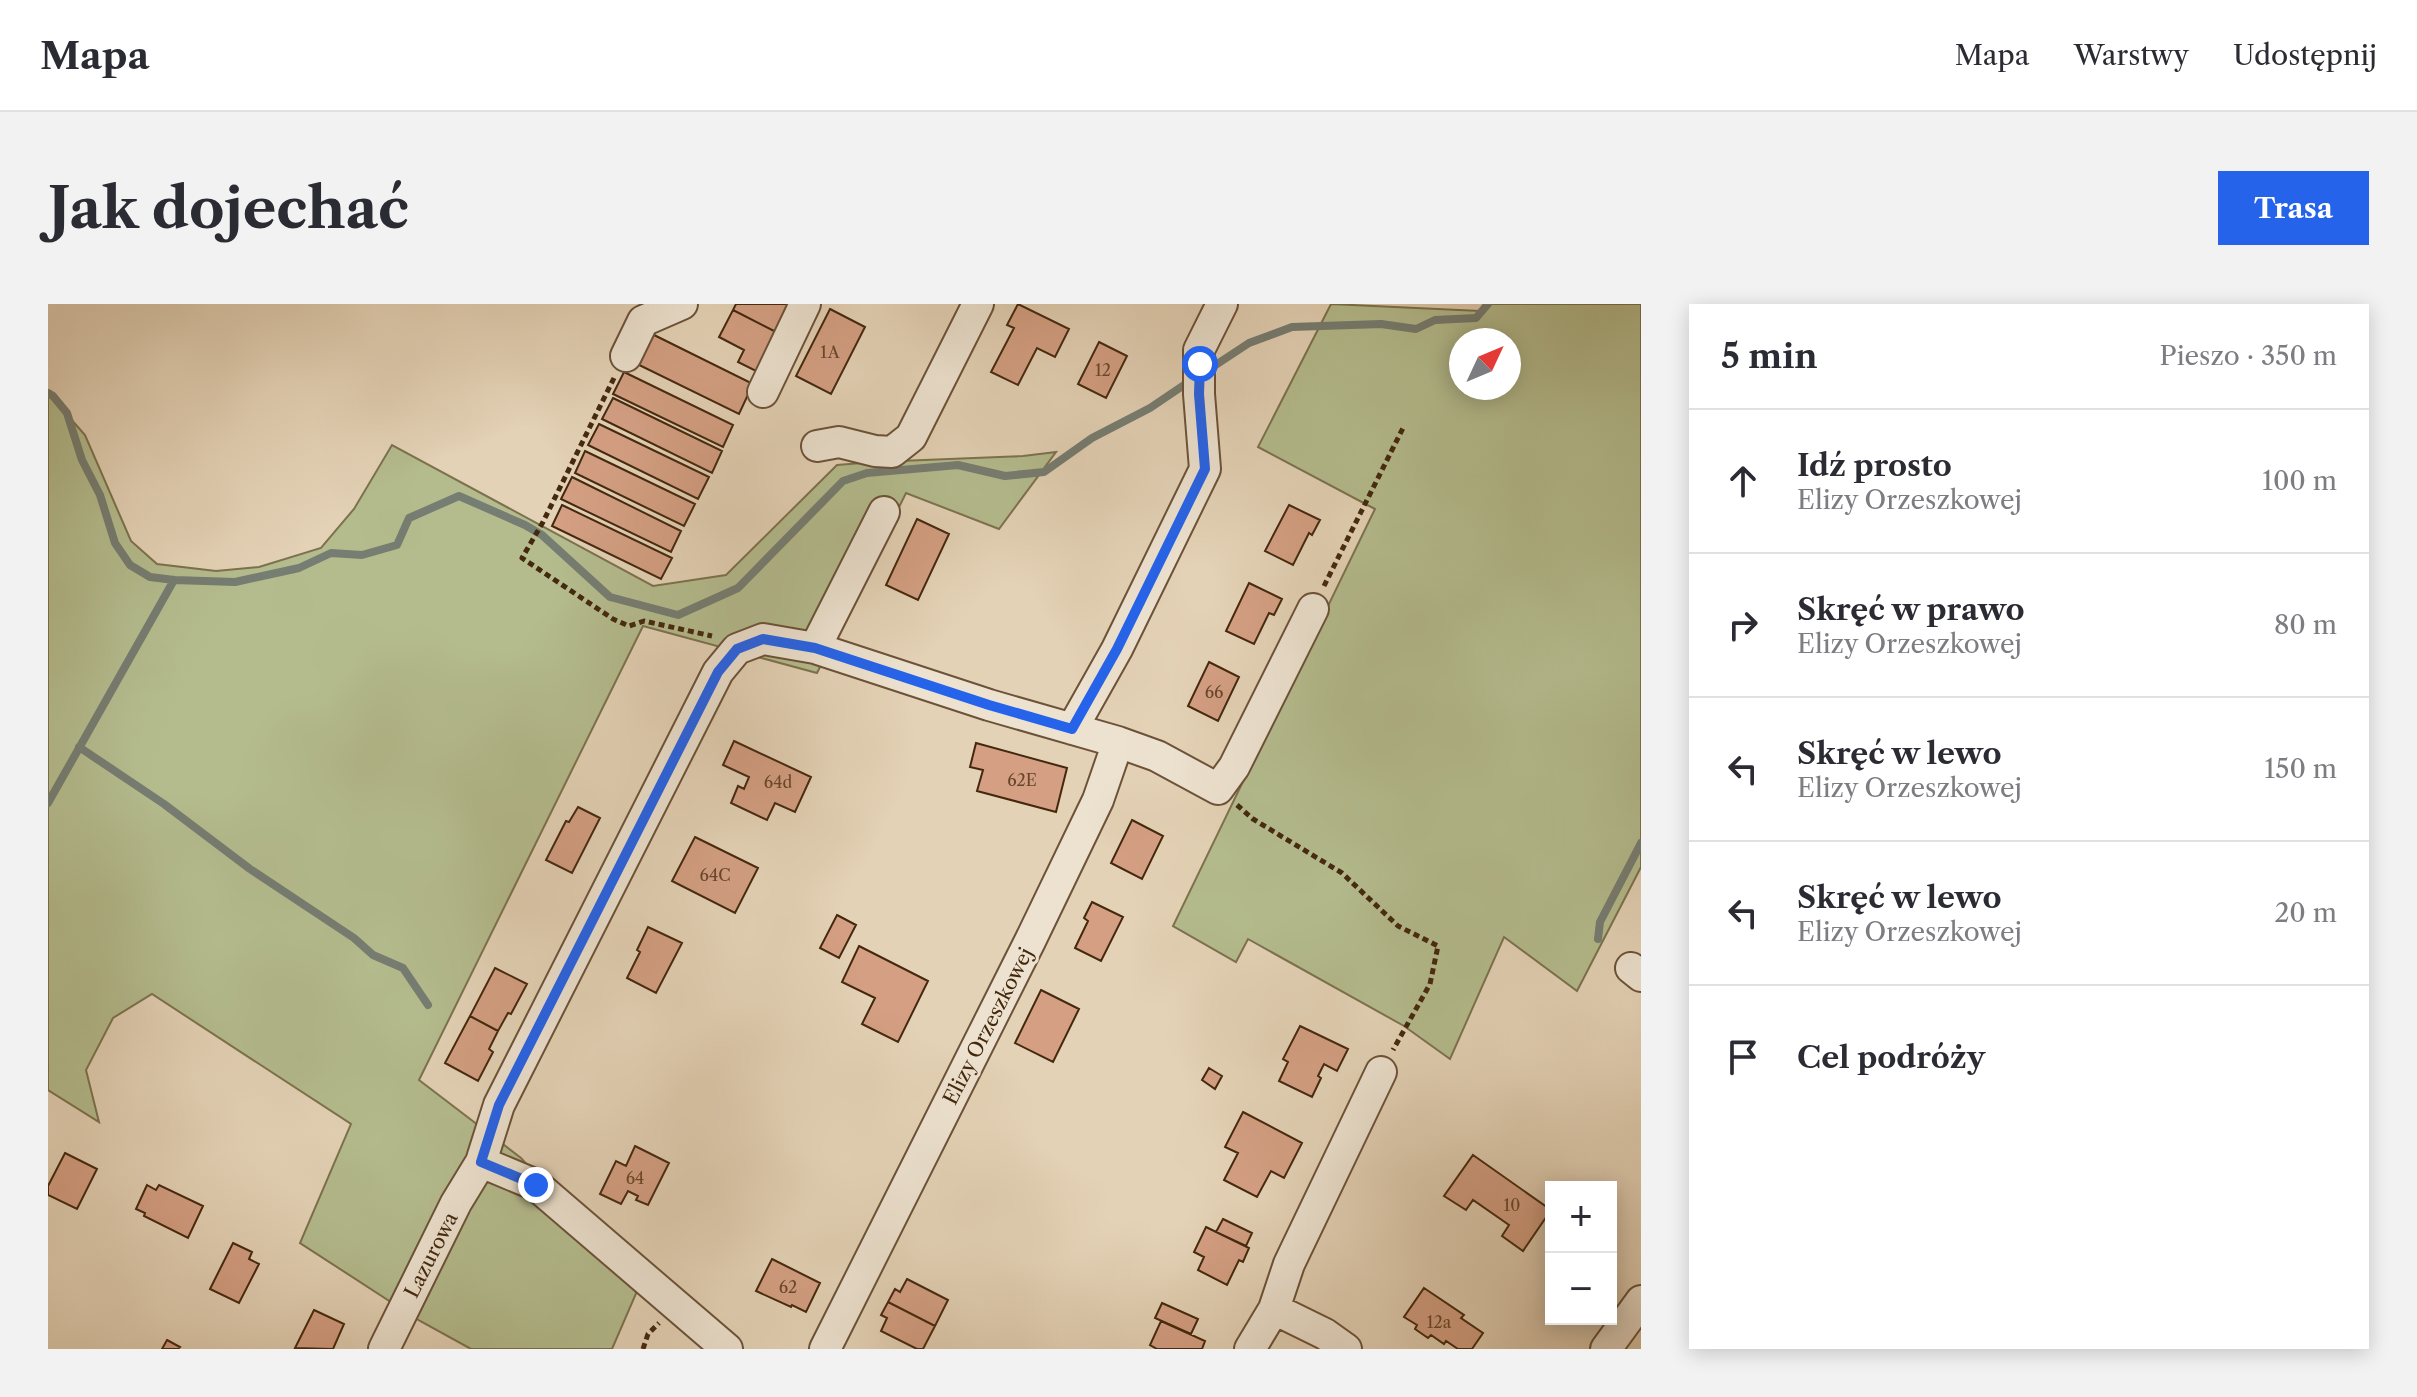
<!DOCTYPE html>
<html lang="pl">
<meta charset="utf-8">
<style>
body{margin:0;font-family:"Libre Caslon Text",serif;background:#f2f2f3;color:#2b2b33}
.controls{position:absolute;right:24px;bottom:24px;display:grid;overflow:hidden;border-radius:0px;box-shadow:0 4px 20px #0003}
.controls button{width:72px;height:72px;display:grid;place-items:center;padding:0;border:0;border-bottom:2px solid #e1e1e2;background:#fff;color:#2b2b33;font:40px sans-serif}
.compass{position:absolute;left:1401px;top:24px;width:72px;height:72px;border-radius:50%;background:#fff;box-shadow:0 4px 20px #0003;rotate:46deg}
.stop{position:absolute;width:24px;height:24px;margin:-18px;border:6px solid #2563eb;border-radius:50%;background:#fff}
.stop.end{background:#2563eb;border-color:#fff;box-shadow:0 2px 8px #0008}
.list{margin:0;padding:0;list-style:none}
h2{display:flex;justify-content:space-between;align-items:center;height:104px;margin:0;padding:0 32px;font-size:34px}
h2 small{font-size:26px;font-weight:400;color:#7c7c81}
.list li{display:grid;grid-template-columns:52px 1fr auto;gap:24px;align-items:center;box-sizing:border-box;height:144px;padding:0 32px;border-top:2px solid #e1e1e2}
.list b{display:block;font-size:30px;white-space:nowrap}
.list p{margin:0;font-size:26px;white-space:nowrap;color:#7c7c81}
.list em{font-size:26px;font-style:normal;color:#7c7c81}
.icon{flex:none;width:44px;height:44px;fill:none;stroke:currentColor;stroke-width:2;stroke-linecap:round;stroke-linejoin:round}
.map{position:relative;flex:none;width:1593px;height:1045px;overflow:hidden;border-radius:0px}
header{display:flex;align-items:center;gap:48px;box-sizing:border-box;height:112px;padding:0 40px;background:#fff;border-bottom:2px solid #e1e1e2}
header strong{font-size:38px}
nav{display:flex;gap:44px;margin-inline-start:auto;font-size:28px}
.intro{display:flex;align-items:center;justify-content:space-between;box-sizing:border-box;height:192px;padding:0 48px}
h1{margin:0;font-size:56px}
.button{padding:20px 36px;border-radius:0px;background:#2563eb;color:#fff;font-size:28px;font-weight:700}
main{display:flex;gap:48px;padding:0 48px}
aside{flex:1;background:#fff;border-radius:0px;box-shadow:0 4px 20px #0003}
.map>svg:first-child{display:block}
.green{fill:#b4bc8e;stroke:#7c724e;stroke-width:2;fill-rule:evenodd}
.lines{fill:none;stroke-linecap:round;stroke-linejoin:round}
.stream{stroke:#767d72;stroke-width:8}
.building{fill:#d49f83;stroke:#44280e;stroke-width:2}
.minor-casing{stroke:#6c5238;stroke-width:34}
.path{stroke:#44280e;stroke-width:5;stroke-dasharray:6 4;stroke-linecap:butt}
.minor{stroke:#ede2d0;stroke-width:30}
.route{stroke:#2563eb;stroke-width:10}
.labels{text-anchor:middle;stroke-width:6;stroke-linejoin:round;paint-order:stroke}
.number-label{font-size:16px;fill:#68462b}
.street-label{font-size:20px;fill:#44280e;stroke:#ede2d0}
</style>
<header>
<strong>Mapa</strong>
<nav><a>Mapa</a><a>Warstwy</a><a>Udostępnij</a></nav>
</header>
<div class="intro"><h1>Jak dojechać</h1><a class="button">Trasa</a></div>
<main>
<div class="map">
<svg width="1593" height="1045" viewBox="0 0 1593 1045">
<rect width="100%" height="100%" fill="#e4d2b6"/>
<filter id="stains"><feTurbulence type="fractalNoise" baseFrequency=".0025" numOctaves="4"/><feColorMatrix values="0 0 0 0 .2 0 0 0 0 .09 0 0 0 0 .02 0 0 0 .5 -.17"/></filter>
<radialGradient id="worn" r=".72"><stop offset=".6" stop-color="#630" stop-opacity="0"/><stop offset="1" stop-color="#630" stop-opacity=".3"/></radialGradient>
<path class="green" d="M1283 0 1432 7 1436 0H1593V563L1529 687 1456 633 1402 755 1356 722 1200 635 1188 658 1125 622 1327 205 1210 143ZM1413 36H1461V84H1413Z
M0 89 37 131 83 237 109 260 168 267 211 263 273 244 306 205 344 141 605 282 678 271 789 161 826 158 975 152 1008 148 951 225 858 189 769 369 595 322 371 776 473 854 590 985 564 1045H423L372 1017 252 939 303 820 104 690 65 714 38 766 51 818 0 786Z"/>
<g class="lines">
<path class="stream" d="M1157 68 1201 39 1244 23 1333 20 1368 25 1387 16 1428 14 1440 0
M0 89 5 92 19 109 34 156 52 191 67 239 82 261 102 273 126 276 187 278 251 264 283 249 314 251 349 241 361 214 411 192 477 221 494 231 562 293 630 311 690 284 795 177 819 169 910 161 957 172 996 168 1044 134 1102 104 1142 77
M31 443 116 500 202 565 306 634 325 651 355 664 380 701
M0 499 126 276
M1550 635 1552 618 1593 539"/>
</g>
<path class="building" d="M688 0H749L734 31 685 6Z
M970 0 1021 25 1007 53 989 44 970 81 943 68 966 24 959 21Z
M782 5 817 23 783 90 748 72Z
M685 6 734 31 714 70 690 58 696 46 671 33Z
M600 28 705 80 691 110 585 58Z
M1051 38 1079 52 1058 94 1030 80Z
M576 68 685 121 675 143 565 90Z
M565 94 674 147 664 169 554 115Z
M551 120 661 173 650 195 540 141Z
M537 147 647 200 636 222 527 169Z
M524 173 633 227 623 248 513 195Z
M514 201 624 254 613 275 504 222Z
M1241 201 1272 216 1264 231 1261 229 1245 261 1217 247Z
M869 215 901 230 870 296 838 281Z
M1201 279 1234 295 1226 311 1221 309 1206 340 1178 327Z
M1161 358 1191 373 1170 417 1140 402Z
M686 437 763 473 747 508 727 499 719 516 683 499 690 482 696 485 701 473 675 461Z
M928 439 1019 464 1008 508 929 487 935 466 922 463Z
M530 503 552 514 524 569 498 556 518 517 521 518Z
M1084 516 1115 532 1094 575 1063 559Z
M647 533 710 564 687 609 624 577Z
M1044 598 1075 613 1053 657 1027 644 1040 617 1036 614Z
M789 611 808 621 791 654 772 644Z
M600 623 634 639 608 689 579 674 592 648 589 646Z
M811 642 880 677 850 738 814 720 827 694 794 678Z
M447 664 479 680 463 710 460 709 450 727 422 712Z
M993 686 1031 705 1005 758 967 739Z
M422 712 450 727 441 745 445 748 430 777 397 759Z
M1252 722 1300 745 1289 767 1276 760 1270 772 1273 774 1264 793 1231 777 1240 758 1235 755Z
M1161 764 1174 772 1167 785 1154 776Z
M1195 808 1254 839 1236 874 1223 867 1209 893 1176 876 1190 849 1177 843Z
M587 842 621 859 600 901 588 896 590 892 580 887 573 900 552 890 568 857 578 862Z
M17 849 49 865 29 905 0 891V882Z
M1425 851 1503 906 1475 947 1454 932 1461 921 1425 896 1418 906 1396 892Z
M99 881 108 886 111 881 155 902 140 934 96 912 97 909 88 905Z
M1175 915 1204 929 1198 942 1168 928Z
M1158 923 1201 944 1195 958 1191 956 1179 981 1150 966 1156 953 1146 948Z
M185 939 204 948 201 955 211 960 191 999 162 985Z
M724 955 772 979 758 1008 744 1001 743 1003 708 987Z
M859 975 900 996 887 1022 840 998 847 985 852 988Z
M1376 984 1416 1011 1413 1014 1435 1029 1424 1045H1410L1398 1037 1396 1040 1383 1031 1380 1034 1367 1025 1369 1021 1356 1013Z
M840 998 887 1022 875 1045H869L833 1027 839 1014 833 1011Z
M1114 999 1150 1015 1143 1030 1107 1014Z
M266 1006 296 1020 285 1045 247 1044Z
M1113 1017 1157 1037 1154 1045H1109L1102 1041Z
M119 1036 132 1043 130 1045H114Z"/>
<g class="lines">
<defs>
<path id="minor" d="M578 52 595 17 634 0
M715 88 757 0
M769 142 791 138 827 147 844 148 863 133 930 0
M767 344 836 208
M1024 425 1069 345 1157 165 1151 90V46L1174 0
M1583 664 1593 672
M433 858 488 881 679 1045
M1226 1005 1277 1030 1298 1045
M336 1045 408 899 433 858 451 801 670 368 689 345 715 335 767 344 941 401 1070 438 1109 452 1170 485 1186 463 1265 305
M777 1045 982 637 1050 496 1070 438
M1202 1045 1226 1005 1241 960 1333 768
M1558 1045 1593 997"/>
</defs>
<use href="#minor" class="minor-casing"/>
<path class="path" d="M566 74 495 218 474 254 565 315 581 322 596 317 664 332
M1276 282 1356 122
M1189 501 1205 515 1294 569 1350 622 1390 642 1382 680 1345 746
M595 1045 600 1030 611 1019"/>
<use href="#minor" class="minor"/>
</g>
<g class="lines">
<path class="route" d="M488 881 433 858 451 801 670 368 689 345 715 335 767 344 941 401 1024 425 1069 345 1157 165 1151 90 1152 60"/>
</g>
<g class="labels">
<g class="number-label">
<text x="782" y="54">1A</text>
<text x="1055" y="72">12</text>
<text x="1166" y="394">66</text>
<text x="974" y="482">62E</text>
<text x="730" y="484">64d</text>
<text x="667" y="577">64C</text>
<text x="587" y="880">64</text>
<text x="1464" y="907">10</text>
<text x="740" y="989">62</text>
<text x="1391" y="1024">12a</text>
</g>
<g class="street-label">
<text transform="translate(940 722) rotate(-63)" y="7">Elizy Orzeszkowej</text>
<text transform="translate(383 951) rotate(-63)" y="7">Lazurowa</text>
</g>
</g>
<rect width="100%" height="100%" filter="url(#stains)"/>
<rect width="100%" height="100%" fill="url(#worn)"/>
</svg>
<div class="controls">
<button>+</button>
<button>−</button>
</div>
<svg class="compass" viewBox="-18 -18 36 36"><path d="M0-13l5 13h-10z" fill="#e53935"/><path d="M0 13l5-13h-10z" fill="#7c7c81"/></svg>
<div class="stop" style="left:1152px;top:60px"></div>
<div class="stop end" style="left:488px;top:881px"></div>
</div>
<aside>
<h2>5 min<small>Pieszo · 350 m</small></h2>
<ul class="list">
<li><svg class="icon" aria-label="ahead" viewBox="0 0 24 24"><path d="M12 20V5M6 11l6-6 6 6"/></svg><div><b>Idź prosto</b><p>Elizy Orzeszkowej</p></div><em>100 m</em></li>
<li><svg class="icon" aria-label="right" viewBox="0 0 24 24"><path d="M7 20v-9h11M14 6l5 5-5 5"/></svg><div><b>Skręć w prawo</b><p>Elizy Orzeszkowej</p></div><em>80 m</em></li>
<li><svg class="icon" aria-label="left" viewBox="0 0 24 24"><path d="M17 20v-9H6M10 6l-5 5 5 5"/></svg><div><b>Skręć w lewo</b><p>Elizy Orzeszkowej</p></div><em>150 m</em></li>
<li><svg class="icon" aria-label="left" viewBox="0 0 24 24"><path d="M17 20v-9H6M10 6l-5 5 5 5"/></svg><div><b>Skręć w lewo</b><p>Elizy Orzeszkowej</p></div><em>20 m</em></li>
<li><svg class="icon" aria-label="arrive" viewBox="0 0 24 24"><path d="M6 21V4h12l-3 4 3 4H6"/></svg><div><b>Cel podróży</b></div></li>
</ul>
</aside>
</main>
